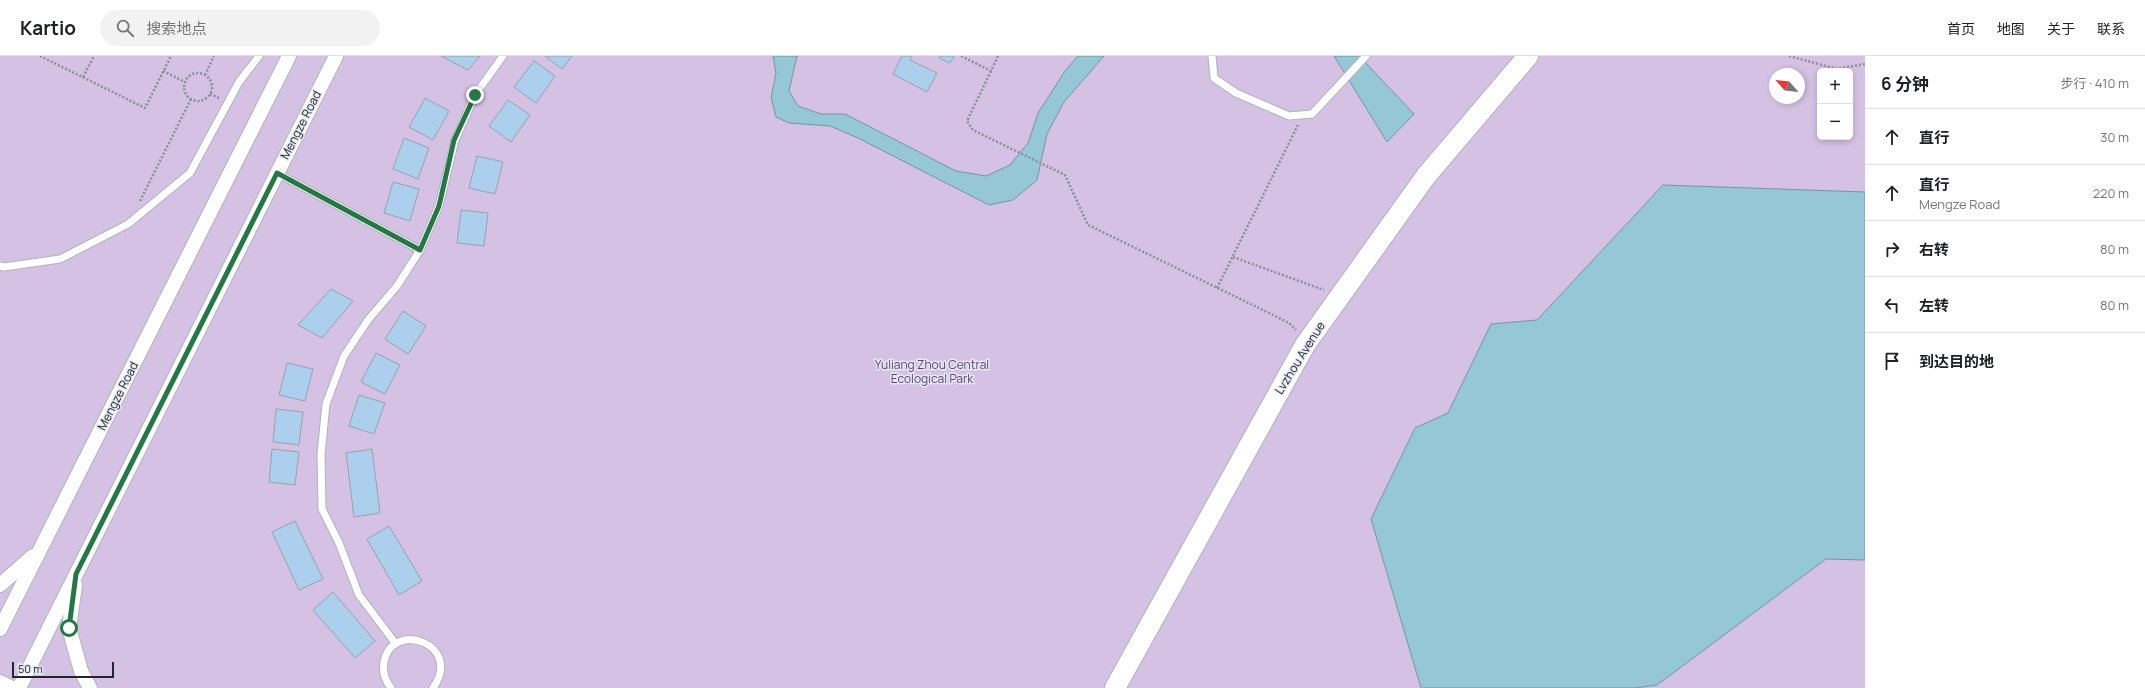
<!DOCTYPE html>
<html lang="zh">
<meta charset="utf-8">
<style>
body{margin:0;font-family:Manrope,"Noto Sans SC",sans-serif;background:#f2f2f2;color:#202124}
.controls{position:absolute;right:12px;top:12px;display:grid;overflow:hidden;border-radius:6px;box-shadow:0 2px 6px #0003}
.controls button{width:36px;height:36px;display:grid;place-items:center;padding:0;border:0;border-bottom:1px solid #e0e0e0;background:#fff;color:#202124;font:20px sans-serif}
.compass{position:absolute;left:1769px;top:12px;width:36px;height:36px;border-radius:50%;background:#fff;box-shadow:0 2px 6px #0003;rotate:297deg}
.scale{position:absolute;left:12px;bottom:10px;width:102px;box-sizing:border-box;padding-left:4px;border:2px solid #232529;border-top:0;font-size:11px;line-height:14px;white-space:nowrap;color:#232529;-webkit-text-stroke:3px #e4e9f4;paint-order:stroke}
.stop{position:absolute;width:12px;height:12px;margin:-9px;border:3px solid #267646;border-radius:50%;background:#fff}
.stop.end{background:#267646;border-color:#fff;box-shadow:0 1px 4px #0008}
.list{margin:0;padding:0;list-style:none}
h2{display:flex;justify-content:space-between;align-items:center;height:52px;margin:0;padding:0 16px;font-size:17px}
h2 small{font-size:13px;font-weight:400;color:#757577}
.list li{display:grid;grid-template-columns:26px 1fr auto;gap:12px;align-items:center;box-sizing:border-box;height:56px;padding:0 16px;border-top:1px solid #e0e0e0}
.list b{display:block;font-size:15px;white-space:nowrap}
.list p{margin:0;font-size:13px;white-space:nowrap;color:#757577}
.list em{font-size:13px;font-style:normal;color:#757577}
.icon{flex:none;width:22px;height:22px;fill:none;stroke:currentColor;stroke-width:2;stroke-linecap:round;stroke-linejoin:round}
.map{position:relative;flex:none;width:1865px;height:632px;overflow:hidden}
header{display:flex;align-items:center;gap:24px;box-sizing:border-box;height:56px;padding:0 20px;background:#fff;border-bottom:1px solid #e0e0e0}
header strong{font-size:19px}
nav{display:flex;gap:22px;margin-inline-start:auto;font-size:14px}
.search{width:280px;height:36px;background:#f2f2f2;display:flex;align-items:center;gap:10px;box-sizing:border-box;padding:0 14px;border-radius:22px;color:#757577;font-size:15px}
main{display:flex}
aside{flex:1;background:#fff}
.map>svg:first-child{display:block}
.green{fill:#d5c1e3;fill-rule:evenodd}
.water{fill:#96c7d7;stroke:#7496a3}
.building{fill:#accfed;stroke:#99a2aa}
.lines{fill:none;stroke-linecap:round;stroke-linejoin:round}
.service-casing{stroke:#afb4bf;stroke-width:9}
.minor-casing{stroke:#afb4bf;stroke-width:16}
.secondary-casing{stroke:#afb4bf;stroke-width:22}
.path{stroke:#8c8f97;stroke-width:2.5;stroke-dasharray:2 2;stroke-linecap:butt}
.service{stroke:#fff;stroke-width:7}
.minor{stroke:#fff;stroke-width:14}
.secondary{stroke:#fff;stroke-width:20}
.route{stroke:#267646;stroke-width:5}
.labels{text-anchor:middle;stroke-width:3;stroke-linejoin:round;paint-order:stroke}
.street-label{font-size:12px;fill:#232529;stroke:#e4e9f4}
.park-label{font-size:12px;fill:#604273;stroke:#e4e9f4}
</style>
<header>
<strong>Kartio</strong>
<div class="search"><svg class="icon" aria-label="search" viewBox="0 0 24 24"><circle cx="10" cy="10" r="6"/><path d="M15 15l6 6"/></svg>搜索地点</div>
<nav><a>首页</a><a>地图</a><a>关于</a><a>联系</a></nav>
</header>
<main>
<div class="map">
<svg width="1865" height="632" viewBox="0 0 1865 632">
<rect width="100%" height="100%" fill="#e4e9f4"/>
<path class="green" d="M0 0H1865V632H0ZM1820 15H1850V81H1820ZM1775 18H1799V42H1775Z"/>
<path class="water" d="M773 0H797L789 35 798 50 821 58H845L956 115 986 120 1010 109 1028 87 1038 57 1065 15 1078 0H1104L1064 46 1047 78 1037 124 1013 144 989 149 858 82 830 70 789 67 776 61 771 42 776 17Z
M1334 0H1362L1363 4 1414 58 1387 86Z
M1663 129 1865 136V504L1826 503 1657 629 1635 632H1421L1371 463 1415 372 1448 357 1491 268 1537 264Z"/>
<path class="building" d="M441 0H480L468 14Z
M545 0H572L562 13Z
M902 0H912L910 4 937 17 927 36 893 18Z
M940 0H954L950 7 939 2Z
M534 5 555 20 536 47 514 31Z
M425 42 449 55 433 84 409 71Z
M508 44 530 59 511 86 489 70Z
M404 82 429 92 418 123 393 113Z
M477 100 503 106 495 138 469 132Z
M393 126 419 133 410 165 384 157Z
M461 154 488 157 484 190 457 187Z
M331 233 353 245 322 282 298 269Z
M403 255 426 270 408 298 385 283Z
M376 297 400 309 385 338 361 326Z
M287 307 313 313 305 345 279 339Z
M359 339 385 347 374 378 349 370Z
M276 353 303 356 299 389 273 386Z
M272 393 299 396 295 429 269 426Z
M372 393 380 457 354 461 346 397Z
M295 465 323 523 299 534 272 476Z
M389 470 422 525 399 539 367 483Z
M333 536 375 585 355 602 313 554Z"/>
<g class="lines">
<defs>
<path id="service" d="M1212 0 1214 22 1236 37 1289 60 1312 58 1366 0
M277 117 420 194
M0 210 4 211 60 203 128 168 190 117 239 26 259 0
M396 588 359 539 339 487 322 453 321 398 326 348 344 300 368 264 397 230 420 194 439 150 455 84 475 39 503 0
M391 632C385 624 382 616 384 606 392 563 464 588 433 632"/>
<path id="minor" d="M0 529 33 500
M75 529 69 572 81 615 90 632
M0 573 289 0
M0 626 12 632
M19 632 336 0"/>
<path id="secondary" d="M1115 632 1305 289 1426 120 1528 0"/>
</defs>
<use href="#service" class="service-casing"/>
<use href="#minor" class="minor-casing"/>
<use href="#secondary" class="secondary-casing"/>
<path class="path" d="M40 0 145 52 171 0
M961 0 991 15 998 0
M1789 0 1837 13 1865 8
M163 15 185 26
M991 15 967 65 973 74 1065 119 1088 169 1269 257 1289 267 1296 274
M184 31a14 14 0 1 1 28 0a14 14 0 1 1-28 0Z
M205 19 214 0
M83 21 94 0
M210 38 219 42
M140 145 191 43
M1233 201 1324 234
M1217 232 1298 69"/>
<use href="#service" class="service"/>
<use href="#minor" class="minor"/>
<use href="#secondary" class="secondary"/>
</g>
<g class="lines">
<path class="route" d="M69 572 76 518 277 117 420 194 439 150 454 84 475 39"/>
</g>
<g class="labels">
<g class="street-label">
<text transform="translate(301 69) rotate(-63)" y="4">Mengze Road</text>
<text transform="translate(1300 302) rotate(-58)" y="4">Lvzhou Avenue</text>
<text transform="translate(118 340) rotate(-63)" y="4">Mengze Road</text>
</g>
<g class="park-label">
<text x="932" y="313">Yuliang Zhou Central<tspan x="932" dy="14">Ecological Park</tspan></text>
</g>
</g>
</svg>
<div class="controls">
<button>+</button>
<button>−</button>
</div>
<svg class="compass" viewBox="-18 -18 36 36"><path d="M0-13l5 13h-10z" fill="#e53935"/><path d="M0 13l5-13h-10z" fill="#757577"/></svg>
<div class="scale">50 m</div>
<div class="stop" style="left:69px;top:572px"></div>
<div class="stop end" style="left:475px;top:39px"></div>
</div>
<aside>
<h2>6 分钟<small>步行 · 410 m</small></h2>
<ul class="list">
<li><svg class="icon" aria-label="ahead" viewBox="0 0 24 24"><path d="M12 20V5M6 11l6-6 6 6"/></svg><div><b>直行</b></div><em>30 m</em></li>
<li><svg class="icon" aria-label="ahead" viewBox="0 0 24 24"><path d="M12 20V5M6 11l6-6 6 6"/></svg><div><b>直行</b><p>Mengze Road</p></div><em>220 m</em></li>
<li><svg class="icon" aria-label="right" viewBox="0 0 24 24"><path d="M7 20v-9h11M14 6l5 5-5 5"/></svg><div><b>右转</b></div><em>80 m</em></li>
<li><svg class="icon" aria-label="left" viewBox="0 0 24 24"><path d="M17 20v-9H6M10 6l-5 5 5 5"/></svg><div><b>左转</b></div><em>80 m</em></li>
<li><svg class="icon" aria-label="arrive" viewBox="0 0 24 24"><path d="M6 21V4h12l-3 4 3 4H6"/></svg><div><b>到达目的地</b></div></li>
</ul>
</aside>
</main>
